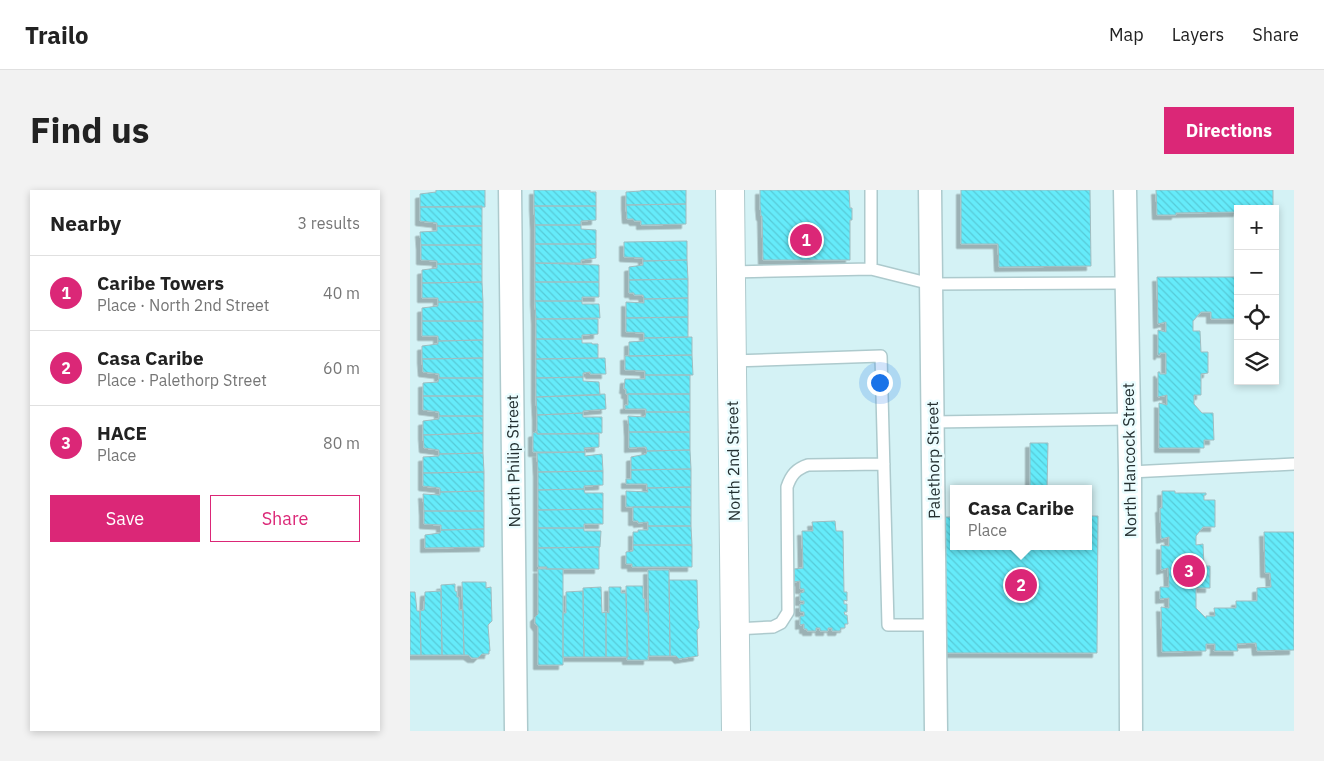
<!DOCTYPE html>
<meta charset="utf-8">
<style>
body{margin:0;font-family:"IBM Plex Sans",sans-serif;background:#f2f2f2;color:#222}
.controls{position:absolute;right:15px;top:15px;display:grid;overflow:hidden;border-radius:0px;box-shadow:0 2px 8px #0003}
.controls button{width:45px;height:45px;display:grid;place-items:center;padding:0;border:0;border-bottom:1px solid #e0e0e0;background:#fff;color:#222;font:25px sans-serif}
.you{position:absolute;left:469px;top:192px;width:18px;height:18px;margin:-12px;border:4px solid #fff;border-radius:50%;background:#1a73e8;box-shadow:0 0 0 8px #1a73e833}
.badge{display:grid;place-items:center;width:32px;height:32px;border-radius:50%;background:#db2777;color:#fff;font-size:16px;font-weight:700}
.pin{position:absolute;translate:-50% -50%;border:2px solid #fff;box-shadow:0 1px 5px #0006}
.popup{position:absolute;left:540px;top:295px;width:142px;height:65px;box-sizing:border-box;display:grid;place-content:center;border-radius:0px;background:#fff;filter:drop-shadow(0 1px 4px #0005);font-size:16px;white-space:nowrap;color:#767676}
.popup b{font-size:19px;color:#222}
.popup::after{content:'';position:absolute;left:50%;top:100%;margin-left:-10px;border:10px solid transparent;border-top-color:#fff}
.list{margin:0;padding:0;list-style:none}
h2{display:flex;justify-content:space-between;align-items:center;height:65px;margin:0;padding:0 20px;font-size:21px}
h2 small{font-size:16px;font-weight:400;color:#767676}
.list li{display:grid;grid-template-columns:32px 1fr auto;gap:15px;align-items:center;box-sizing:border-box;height:75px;padding:0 20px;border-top:1px solid #e0e0e0}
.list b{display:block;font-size:19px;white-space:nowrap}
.list p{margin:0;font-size:16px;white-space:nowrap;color:#767676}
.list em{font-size:16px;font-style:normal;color:#767676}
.actions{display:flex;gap:10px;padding:15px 20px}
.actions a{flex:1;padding:11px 0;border:1px solid #db2777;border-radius:0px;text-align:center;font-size:18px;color:#db2777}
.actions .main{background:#db2777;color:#fff}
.icon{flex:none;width:28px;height:28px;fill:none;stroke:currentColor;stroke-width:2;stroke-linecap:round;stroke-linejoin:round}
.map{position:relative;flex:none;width:884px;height:541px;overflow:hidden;border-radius:0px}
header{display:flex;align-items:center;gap:30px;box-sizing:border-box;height:70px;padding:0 25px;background:#fff;border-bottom:1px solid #e0e0e0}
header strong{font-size:24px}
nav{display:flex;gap:28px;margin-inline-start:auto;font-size:18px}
.intro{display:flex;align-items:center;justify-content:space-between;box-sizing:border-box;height:120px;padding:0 30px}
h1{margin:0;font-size:35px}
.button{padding:12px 22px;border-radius:0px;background:#db2777;color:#fff;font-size:18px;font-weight:700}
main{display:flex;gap:30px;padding:0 30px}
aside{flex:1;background:#fff;border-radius:0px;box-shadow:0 2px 8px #0003}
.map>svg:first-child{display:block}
.building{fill:url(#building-back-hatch);stroke:#a0bdc0;filter:url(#shadow)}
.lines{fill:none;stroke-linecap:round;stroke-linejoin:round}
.lane-casing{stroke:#adcacd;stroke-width:14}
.street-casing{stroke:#adcacd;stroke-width:25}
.secondary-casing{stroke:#adcacd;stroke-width:30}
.lane{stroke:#fff;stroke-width:11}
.street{stroke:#fff;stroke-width:22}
.secondary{stroke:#fff;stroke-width:28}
.labels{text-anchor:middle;stroke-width:5;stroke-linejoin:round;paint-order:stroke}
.street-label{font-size:16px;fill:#232f30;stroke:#ebfdff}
</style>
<header>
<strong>Trailo</strong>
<nav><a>Map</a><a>Layers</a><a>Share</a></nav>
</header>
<div class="intro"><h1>Find us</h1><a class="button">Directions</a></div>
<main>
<aside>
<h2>Nearby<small>3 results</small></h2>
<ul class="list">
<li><span class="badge">1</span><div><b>Caribe Towers</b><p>Place · North 2nd Street</p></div><em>40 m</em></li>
<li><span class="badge">2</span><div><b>Casa Caribe</b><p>Place · Palethorp Street</p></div><em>60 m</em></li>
<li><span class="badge">3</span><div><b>HACE</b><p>Place</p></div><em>80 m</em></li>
</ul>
<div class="actions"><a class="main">Save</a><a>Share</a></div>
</aside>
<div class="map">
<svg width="884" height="541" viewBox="0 0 884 541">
<defs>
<pattern id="building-back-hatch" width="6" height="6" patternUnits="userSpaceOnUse" patternTransform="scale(1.25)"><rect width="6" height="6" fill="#65ebfa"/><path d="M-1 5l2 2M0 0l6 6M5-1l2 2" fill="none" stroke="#57cad7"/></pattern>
<filter id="shadow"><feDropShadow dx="-4.5" dy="4.5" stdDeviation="0" flood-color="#0004"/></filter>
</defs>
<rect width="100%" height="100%" fill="#d4f2f5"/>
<path class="building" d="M26 0H75V17H10V4L26 2Z
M124 0H180V2H186V16H124Z
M231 0H276V14L216 15V2L231 1Z
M350 0H439L440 18H442V30H440V70H353L352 26H351L350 15Z
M551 0H680L681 76 589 77 588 54H551Z
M746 0H863V19H828V22L766 23V25H747Z
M276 14V34L231 35V31H224L223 29H217L216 15Z
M72 16V36H27V33L10 31V17Z
M124 16H186V30L171 31V35H125Z
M125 35H171V39L186 40V54H125Z
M27 36H72V55H11L10 42 27 41Z
M277 51V70L233 71V68L214 67V52Z
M125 54H186V68L171 70V73H125Z
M11 55H72V74H27V71L11 70Z
M277 70 278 89 219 90V77L233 75V71Z
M125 73 189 75V92H125Z
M27 74H72V92L12 93V80L27 78Z
M747 87H828V129H801V122H791L783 131V141H790L791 162H798V183L791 184V205H784V214L792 223H803L804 250H794V258H749V213L757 215V205L748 207V182H750V184H756V163H750V165H748V140L756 142V132L748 134Z
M278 89V108L234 109 233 105H224V103H219V90Z
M72 92 73 112H28V108H12V93Z
M125 92H189V107H172V111H125Z
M278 108V127L216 128V112L234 113V109Z
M125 111H172V114H189L190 128 126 129Z
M28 112H73V131H12V118L28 116Z
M278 127V147L234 148V143L216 142V128Z
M126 129H188V144L172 145V149H126Z
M12 131H73V150L28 151V146H12Z
M282 147V165L219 166V152L234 151V148Z
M126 149H172V153H182V154H188V168L126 169Z
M73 150V168L12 169V156L28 154V151Z
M282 165 283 185H235V181L215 180V166Z
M73 168V188H29V184L13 182 12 169Z
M195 168 196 184H180V182L173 183V187L126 188V169Z
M235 185H280V204H216V199H214L215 189H235Z
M173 187V191L189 192 190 205 126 207V188Z
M29 188H73V206H13V193L28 192Z
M195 204 196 219 173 221V223L127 225 126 207Z
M218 204H280V222H236V219H215V215H218Z
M13 206H73V226H29V222L13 220Z
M236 222H280V242H219L218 226 235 227Z
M173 223V227H192V243L127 244V225Z
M29 226H73V243L13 245V231L29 229Z
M127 242V244H189V257L174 258 175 262H123V243Z
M219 242H280V260L237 261 236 257 219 258Z
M73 243V263L29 264V260L14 258 13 245Z
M620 253H638L637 299H620Z
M280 260 281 279 221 280V267L236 264 237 261Z
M175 262V266L192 264 193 281 128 282 127 263Z
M73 263 74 282 13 283V267L29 266V264Z
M281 279V297L237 298V294H216V289H221V280Z
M193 281V295L174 296V299L128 300V282Z
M74 282V301L30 302V298L13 296V283Z
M281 297V317H216V301L238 302 237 298Z
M174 299 175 303H193V319L128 320V300Z
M74 301V321H14L13 304 30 305V302Z
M752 301H765V303H796V305H794V310H805V337H793L786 346V355L793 354 794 376H800V398H786V418L796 428V426H805L804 418H826V411H847V398L861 397 860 383H855L854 342H884V460L847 461 846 453 827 454 828 461H804L805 459V454H796V461L752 462 751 417 759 418V408L750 409V397H759L758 378 751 380V355L759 356V347L751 349 750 318H752Z
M223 317H281V336H238V332L228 333V331H223Z
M193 319V334H174V338H128V320Z
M14 321H74V339L31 340V335L14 334Z
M678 326H688L687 463H535V327H544V356H678Z
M425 331 426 341H433L434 402H437V411L434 410V414H437V422H434L435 425H437L438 434H435V438H431L430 441H422V438H418V441H410V438H406V441H397V439H394V434L390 435V426H394V422H390V414H394V411H390V403L394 402V399H390V391L384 392V379L393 378 392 341H403L402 332Z
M238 336H281L282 355H223V342H228V340H238Z
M128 338H174V341H191L190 357 128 358Z
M74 339V357L15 358V345L30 343 31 340Z
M223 355H282V377H222V374H216V362L223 361Z
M189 357V379H136L137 377H128V358Z
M128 379H153V475H128V437L125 433V427L128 424Z
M238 380H259L260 466H239Z
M259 390H287L288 430 289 431V438L287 440 288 466 269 469 266 466H260Z
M52 392H76V398L81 397 82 431 78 435 80 461H79V464H72L68 468H62L58 465H54Z
M45 394V401L47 402V407H49V420H53L54 465H32L31 395Z
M216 396H233V408L235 409V422H238L239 466H238V470H217Z
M191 397 192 423 196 422V467H174L173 398Z
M199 397H211V403H216L218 467H196V422L199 423Z
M31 401 32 465H11L10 421 14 420 15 402Z
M173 401 174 467H153V423H156V402Z
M0 402H5L7 421H10L11 465H0Z"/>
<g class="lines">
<defs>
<path id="lane" d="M461 79V0
M321 82 461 79 521 94 716 93
M322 171 471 166 478 435H525
M523 232 719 229
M720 282 884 274
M325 439 363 437 371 433 378 422 377 297C381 285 386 279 398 275L474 274"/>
<path id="street" d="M100 0 106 541
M520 0 526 541
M715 0 720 282 721 541"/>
<path id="secondary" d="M320 0 326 541"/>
</defs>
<use href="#lane" class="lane-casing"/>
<use href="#street" class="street-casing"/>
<use href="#secondary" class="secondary-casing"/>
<use href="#lane" class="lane"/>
<use href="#street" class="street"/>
<use href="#secondary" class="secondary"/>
</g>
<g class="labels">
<g class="street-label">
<text transform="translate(523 270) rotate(-91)" y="6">Palethorp Street</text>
<text transform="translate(719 270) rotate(-91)" y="6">North Hancock Street</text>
<text transform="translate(103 271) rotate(-91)" y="6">North Philip Street</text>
<text transform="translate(323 271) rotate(-91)" y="6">North 2nd Street</text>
</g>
</g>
</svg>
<div class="controls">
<button>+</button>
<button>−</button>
<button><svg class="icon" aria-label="locate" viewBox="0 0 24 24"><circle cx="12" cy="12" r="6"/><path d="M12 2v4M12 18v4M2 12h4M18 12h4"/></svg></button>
<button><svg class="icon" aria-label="layers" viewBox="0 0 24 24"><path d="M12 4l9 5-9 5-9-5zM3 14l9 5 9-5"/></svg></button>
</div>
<div class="you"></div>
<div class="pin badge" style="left:396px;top:50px">1</div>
<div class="pin badge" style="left:611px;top:395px">2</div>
<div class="popup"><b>Casa Caribe</b>Place</div>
<div class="pin badge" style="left:779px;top:381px">3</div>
</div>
</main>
